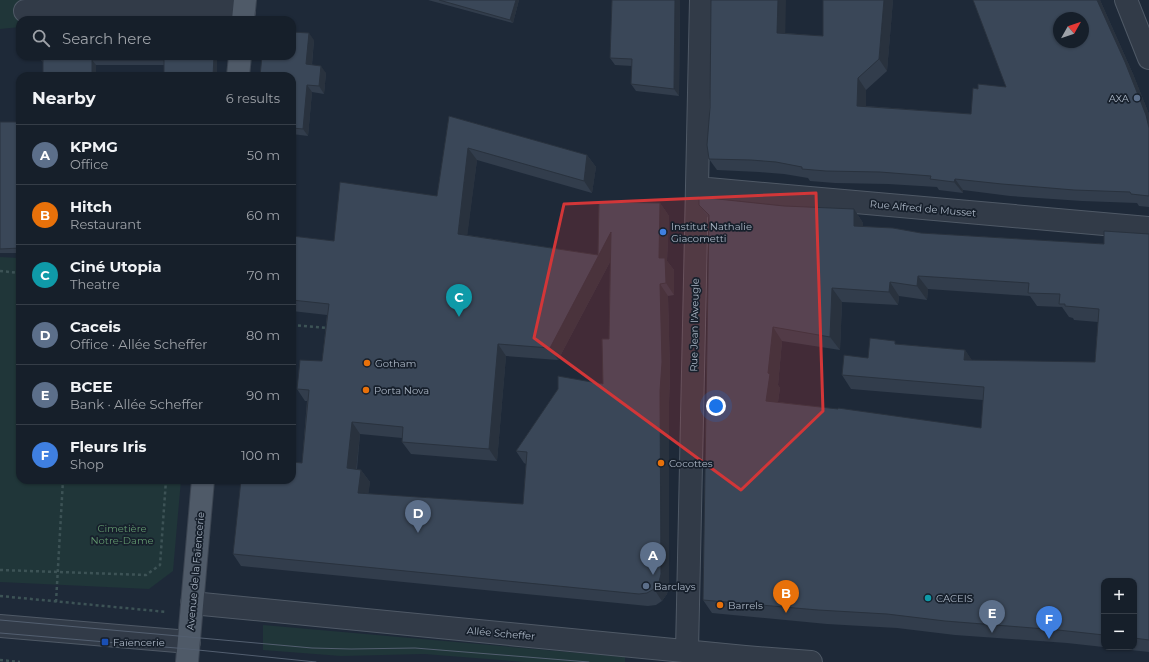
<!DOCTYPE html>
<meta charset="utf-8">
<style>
body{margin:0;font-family:Montserrat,sans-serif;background:#232c36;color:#f1f3f6}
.controls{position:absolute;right:12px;bottom:12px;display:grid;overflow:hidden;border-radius:8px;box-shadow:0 1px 3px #0004}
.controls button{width:36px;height:36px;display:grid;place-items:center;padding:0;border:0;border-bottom:1px solid #353d47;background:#161f2a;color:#f1f3f6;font:20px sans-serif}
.compass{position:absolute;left:1053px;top:12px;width:36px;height:36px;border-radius:50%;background:#161f2a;box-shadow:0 1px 3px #0004;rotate:50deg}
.you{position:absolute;left:716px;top:406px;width:14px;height:14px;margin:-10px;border:3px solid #fff;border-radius:50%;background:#1a73e8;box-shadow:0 0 0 6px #1a73e833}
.badge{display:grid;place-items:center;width:26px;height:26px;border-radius:50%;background:#d93025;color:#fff;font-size:13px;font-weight:700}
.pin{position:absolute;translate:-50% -33px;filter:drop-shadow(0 1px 2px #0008)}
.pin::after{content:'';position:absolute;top:21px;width:14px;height:12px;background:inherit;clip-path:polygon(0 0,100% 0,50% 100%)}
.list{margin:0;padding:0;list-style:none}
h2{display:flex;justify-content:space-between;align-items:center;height:52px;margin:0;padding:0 16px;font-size:17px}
h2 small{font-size:13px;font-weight:400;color:#9ea2a8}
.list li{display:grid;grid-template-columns:26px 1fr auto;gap:12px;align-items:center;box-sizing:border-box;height:60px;padding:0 16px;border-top:1px solid #353d47}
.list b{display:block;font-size:15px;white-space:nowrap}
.list p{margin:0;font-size:13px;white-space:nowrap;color:#9ea2a8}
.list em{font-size:13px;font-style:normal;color:#9ea2a8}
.icon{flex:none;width:22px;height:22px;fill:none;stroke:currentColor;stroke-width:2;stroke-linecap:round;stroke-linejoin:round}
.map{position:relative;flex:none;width:1149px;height:662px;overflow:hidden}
.search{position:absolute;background:#161f2a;box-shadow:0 1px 3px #0004;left:16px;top:16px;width:280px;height:44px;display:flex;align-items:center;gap:10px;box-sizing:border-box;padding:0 14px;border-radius:12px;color:#9ea2a8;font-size:15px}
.panel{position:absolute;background:#161f2a;box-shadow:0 1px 3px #0004;left:16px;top:72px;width:280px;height:412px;border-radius:12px}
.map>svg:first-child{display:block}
.green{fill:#203639}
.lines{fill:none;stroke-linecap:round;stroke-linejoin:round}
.minor-casing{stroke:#4f5966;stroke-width:24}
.major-casing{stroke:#3b4451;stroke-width:24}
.path{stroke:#3d5356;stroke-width:2.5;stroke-dasharray:3 3;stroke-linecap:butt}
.minor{stroke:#323b48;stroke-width:22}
.major{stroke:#4f5a68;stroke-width:22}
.tram{stroke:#535f70;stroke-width:1}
.wall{fill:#323d4c;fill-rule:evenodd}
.shaded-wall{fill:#29323e}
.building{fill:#3a4758;stroke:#29323e;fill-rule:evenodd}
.marked{fill:#d23638;fill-opacity:0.2;stroke:#d23638;stroke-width:3;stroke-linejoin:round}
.service-dot{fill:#5c6f8a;stroke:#17202c;stroke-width:1.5}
.shop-dot{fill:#3f7fe0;stroke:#17202c;stroke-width:1.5}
.food-dot{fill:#e8710a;stroke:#17202c;stroke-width:1.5}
.culture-dot{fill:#0f9aa8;stroke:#17202c;stroke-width:1.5}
.transit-dot{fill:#1a4fb4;stroke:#17202c;stroke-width:1.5}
.labels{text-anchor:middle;stroke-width:3.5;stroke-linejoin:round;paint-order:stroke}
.poi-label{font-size:10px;fill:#abb6c5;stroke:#17202c;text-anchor:start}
.street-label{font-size:10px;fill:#abb6c5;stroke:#17202c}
.park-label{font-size:10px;fill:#62976e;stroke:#17202c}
</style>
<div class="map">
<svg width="1149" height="662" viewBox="0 0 1149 662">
<rect width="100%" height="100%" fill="#1e2938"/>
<path class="green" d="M0 0H24V20H20V27L0 29Z
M0 257 20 258V480H181L173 571 149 589 0 582Z
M263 625 625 657V662H525L424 654 341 656 263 650Z"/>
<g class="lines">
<defs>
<path id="minor" d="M1126 0 1149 58
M25 11H244
M697 188 1149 228
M192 603 745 657 811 662
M0 626 189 642
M687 651 701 0"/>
<path id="major" d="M243 20 245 0
M238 76 240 56
M187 662 203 480"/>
</defs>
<use href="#minor" class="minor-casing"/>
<use href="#major" class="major-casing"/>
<path class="path" d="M0 271 20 273
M292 325 327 328
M0 570 146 575 160 565 166 480
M0 596 167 612
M56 602 63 480
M0 660 20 662"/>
<use href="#minor" class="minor"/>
<use href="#major" class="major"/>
<path class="tram" d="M0 620 312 648 351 649 415 648 589 662
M0 633 188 649 316 662"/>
</g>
<path class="wall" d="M428 0H519L513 23Z
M612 0H680L679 96 636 91 631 84 632 66 615 65 610 58Z
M823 0H893L887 71 866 90V106L971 114 978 89 1006 87 973 0H1100L1133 74 1149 114V207L1139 206 1137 203 1082 201 1010 196 963 190V193L939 190 937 187 888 184 835 183 810 181 808 178 784 174 759 172 717 170 709 159 710 108 785 33 823 36Z
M314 40 312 65 326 73 324 94 312 92 308 136 292 134V76Z
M217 56V76H164V65H96L43 62 41 60Z
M449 116 587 155 596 167 592 193 477 160 467 235 598 255 660 203 669 216 667 261 674 270V295L668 296 670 374 669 403V586L667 594 662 601 656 605 648 606 241 566 233 554 302 463 307 401H305L297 389 322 361 327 315 292 311V236L334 241 437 196ZM610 262 609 339 603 384 558 389 516 451 524 463 526 464 523 504 368 494 370 482 361 470 357 469 360 434 402 438V442L411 454 497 461 506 356 558 360Z
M0 122H20V253H0Z
M699 205 784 206 854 209 863 223V226L921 233 1104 244 1149 234V652L1067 643 955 635 897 628 827 624 712 613 703 600 709 219ZM928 289 1030 296 1037 306 1062 307 1069 317 1073 318 1074 320 1098 322 1095 362 972 361 965 350 897 344 868 358 842 375 851 389 983 400 981 428 778 402 780 388 778 385 782 341 840 350 842 302 898 305 899 296 927 300ZM1104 581H1134V647H1104Z"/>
<path class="shaded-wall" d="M516 0H519L513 23 510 20Z
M675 0H680L679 96 674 89Z
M778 0H786L785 45 777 33Z
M884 0H893L887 71 879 59Z
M1097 0H1100L1133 74 1149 114V128Z
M309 33 314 40 311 72 306 64Z
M214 56H217V76H213Z
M92 60 96 65V76H92Z
M321 66 326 73 324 94 319 86Z
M858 78 866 90V117L857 106Z
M307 85 312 92 308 136 303 129Z
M468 148 477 160 466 246 458 234Z
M587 155 596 167 592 193 584 181Z
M292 175 296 181 292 221Z
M955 179 963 190V193L954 182Z
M660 203 669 216 667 261 674 270V295L666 283 659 258Z
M854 209 863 223V239L854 226Z
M611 232 619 245 558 360 550 348Z
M918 276 928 289 927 300 917 286Z
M890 282 899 296 898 305 889 292Z
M660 284 668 296 670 374 669 403V586L667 594 662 601 654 589Z
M832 288 842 302 840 350 830 337Z
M773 327 782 341 778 385 780 388 776 415 766 401 768 373Z
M498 344 506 356 497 461 489 449Z
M965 350 974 363 964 360Z
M352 422 360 434 355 480 347 468Z
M361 470 370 482 367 505 358 493Z"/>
<path class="building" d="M439 0H516L510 20Z
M612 0H675L674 89 631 84 632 59 610 58Z
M711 0H778L777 33 823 36V0H884L879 59 858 78 857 106 971 114 973 88 978 89V84L1006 87 973 0H1097L1125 62 1146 115 1149 128V196L1131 194 1130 192 1074 190 1002 184 955 179 954 182 930 179 931 176 880 172 826 171 802 169V167L776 162 751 160 709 159 707 145 710 108ZM1059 18H1083V42H1059Z
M155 19H215V20H155Z
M292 32 309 33 306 64 321 66 319 86 307 85 303 129 292 128V76H260L262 56H292Z
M41 56H214L213 76H164V60H92V76H43V60H41Z
M449 116 587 155 584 181 468 148 458 234 598 255 599 202 660 203 659 258H665L666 283 660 284 662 362 660 391 661 574 659 582 654 589 647 593 639 594 233 554 241 480H292V462L302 463 309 390 297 389 300 360 322 361 329 304 292 300V236L334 241 340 182 437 196ZM611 232 609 339H602L603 384 558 376V389L516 451 527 452 523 504 358 493 361 470 347 468 352 422 403 427 402 442 489 449 498 344 550 348Z
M0 122H20V248L0 249Z
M699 197 784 206 854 209V226L893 228 921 233 1104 244V231L1149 234V640L1134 638V581H1104V635L1058 630 945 621 887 614 818 610 703 600 709 215 699 205ZM918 276 1029 283 1028 293 1060 294 1059 304H1065V306L1099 309 1095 362 964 360 965 350 895 344V341L870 338 868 358 844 355 842 375 984 387 981 428 838 408V409L766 401 770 374 768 373 773 327 830 337 832 288 889 292 890 282 917 286Z"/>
<path class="marked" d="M816 193 823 411 741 490 534 338 564 204Z"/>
<g class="service-dot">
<circle cx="1137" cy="98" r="4"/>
<circle cx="646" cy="586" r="4"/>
</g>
<circle class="shop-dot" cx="663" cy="232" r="4"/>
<g class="food-dot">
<circle cx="367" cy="363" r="4"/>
<circle cx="366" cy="390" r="4"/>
<circle cx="661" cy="463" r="4"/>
<circle cx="720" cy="605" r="4"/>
</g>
<circle class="culture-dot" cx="928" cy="598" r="4"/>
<rect class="transit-dot" x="101" y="638" width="8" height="8" rx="2"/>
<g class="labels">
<g class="poi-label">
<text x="1129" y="102" text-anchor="end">AXA</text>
<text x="671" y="230">Institut Nathalie<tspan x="671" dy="12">Giacometti</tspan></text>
<text x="375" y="367">Gotham</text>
<text x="374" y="394">Porta Nova</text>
<text x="669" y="467">Cocottes</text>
<text x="654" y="590">Barclays</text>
<text x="936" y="602">CACEIS</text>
<text x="728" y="609">Barrels</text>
<text x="113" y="646">Faïencerie</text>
</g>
<g class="street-label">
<text transform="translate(923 208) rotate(5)" y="4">Rue Alfred de Musset</text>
<text transform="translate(694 325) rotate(-89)" y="4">Rue Jean l'Aveugle</text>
<text transform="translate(195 571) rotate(-85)" y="4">Avenue de la Faïencerie</text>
<text transform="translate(501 633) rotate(5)" y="4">Allée Scheffer</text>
</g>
<g class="park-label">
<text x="122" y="532">Cimetière<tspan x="122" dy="12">Notre-Dame</tspan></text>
</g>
</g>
</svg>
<div class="controls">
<button>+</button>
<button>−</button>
</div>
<svg class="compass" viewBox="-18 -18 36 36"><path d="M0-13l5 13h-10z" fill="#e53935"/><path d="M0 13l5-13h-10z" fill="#9ea2a8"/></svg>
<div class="you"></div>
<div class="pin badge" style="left:653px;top:575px;background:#5c6f8a">A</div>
<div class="pin badge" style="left:786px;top:613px;background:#e8710a">B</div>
<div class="pin badge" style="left:459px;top:317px;background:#0f9aa8">C</div>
<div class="pin badge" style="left:418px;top:533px;background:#5c6f8a">D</div>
<div class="pin badge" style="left:992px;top:633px;background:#5c6f8a">E</div>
<div class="pin badge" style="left:1049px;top:639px;background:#3f7fe0">F</div>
<div class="search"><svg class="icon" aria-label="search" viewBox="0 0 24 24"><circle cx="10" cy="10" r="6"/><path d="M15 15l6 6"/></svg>Search here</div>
<section class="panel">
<h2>Nearby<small>6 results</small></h2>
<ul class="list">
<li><span class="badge" style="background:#5c6f8a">A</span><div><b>KPMG</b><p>Office</p></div><em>50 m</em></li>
<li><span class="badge" style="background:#e8710a">B</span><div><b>Hitch</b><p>Restaurant</p></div><em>60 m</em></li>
<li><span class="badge" style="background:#0f9aa8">C</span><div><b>Ciné Utopia</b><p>Theatre</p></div><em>70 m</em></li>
<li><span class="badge" style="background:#5c6f8a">D</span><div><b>Caceis</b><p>Office · Allée Scheffer</p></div><em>80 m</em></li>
<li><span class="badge" style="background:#5c6f8a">E</span><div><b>BCEE</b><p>Bank · Allée Scheffer</p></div><em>90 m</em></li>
<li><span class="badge" style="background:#3f7fe0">F</span><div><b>Fleurs Iris</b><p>Shop</p></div><em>100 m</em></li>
</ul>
</section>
</div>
